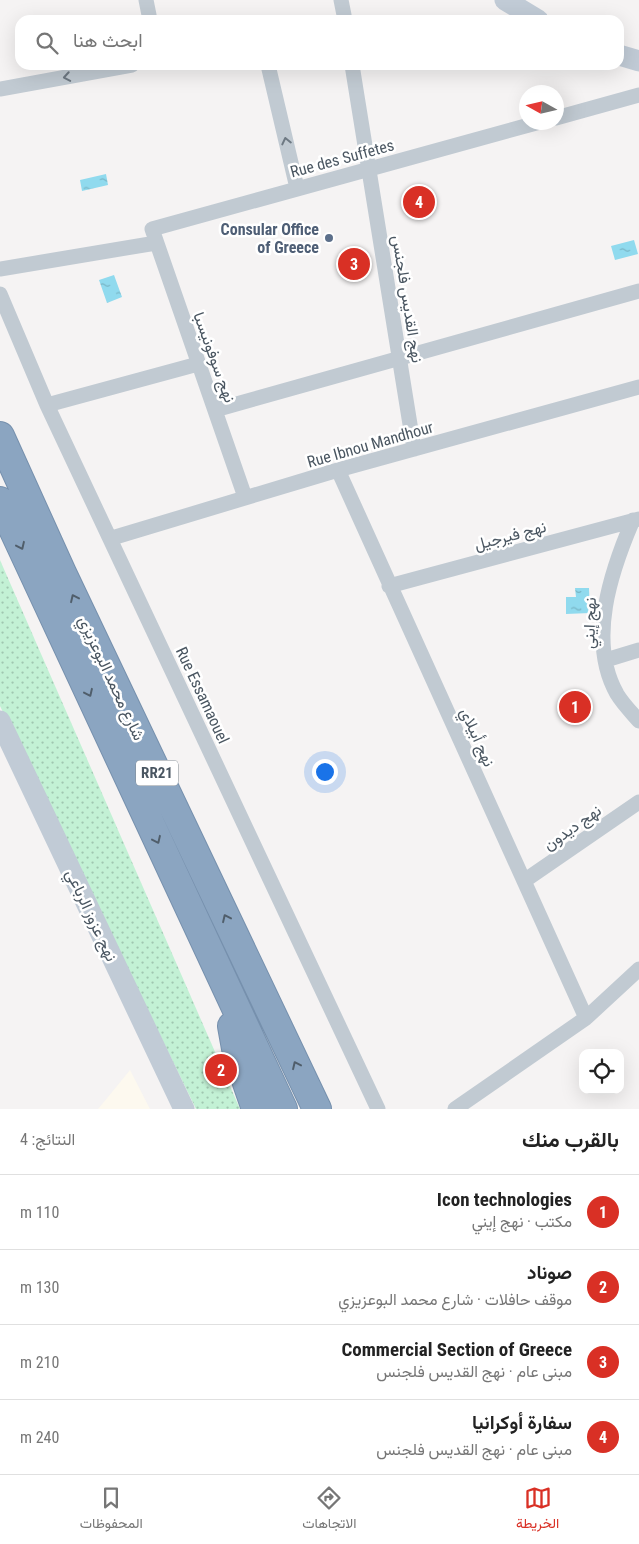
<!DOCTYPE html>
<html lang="ar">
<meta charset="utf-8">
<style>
body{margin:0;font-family:"Roboto Condensed",Vazirmatn,sans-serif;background:#f2f2f2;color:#222;direction:rtl}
.controls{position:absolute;right:15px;bottom:15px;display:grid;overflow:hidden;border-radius:10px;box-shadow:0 5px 20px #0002}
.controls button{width:45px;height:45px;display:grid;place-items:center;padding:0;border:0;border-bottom:1px solid #e0e0e0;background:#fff;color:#222;font:25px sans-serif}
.compass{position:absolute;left:519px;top:85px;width:45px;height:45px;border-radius:50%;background:#fff;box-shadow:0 5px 20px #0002;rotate:278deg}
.you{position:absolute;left:324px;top:771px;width:18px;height:18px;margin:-12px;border:4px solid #fff;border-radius:50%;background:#1a73e8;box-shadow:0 0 0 8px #1a73e833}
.badge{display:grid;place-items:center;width:32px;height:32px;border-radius:50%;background:#d93025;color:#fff;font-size:16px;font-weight:700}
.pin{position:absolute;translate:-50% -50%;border:2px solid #fff;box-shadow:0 1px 5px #0006}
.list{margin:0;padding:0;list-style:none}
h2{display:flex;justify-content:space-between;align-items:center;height:65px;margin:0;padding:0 20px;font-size:21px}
h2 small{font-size:16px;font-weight:400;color:#767676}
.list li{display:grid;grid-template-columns:32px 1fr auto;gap:15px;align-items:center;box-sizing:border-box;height:75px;padding:0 20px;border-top:1px solid #e0e0e0}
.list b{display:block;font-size:19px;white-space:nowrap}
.list p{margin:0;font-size:16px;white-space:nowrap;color:#767676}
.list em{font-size:16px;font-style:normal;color:#767676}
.icon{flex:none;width:28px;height:28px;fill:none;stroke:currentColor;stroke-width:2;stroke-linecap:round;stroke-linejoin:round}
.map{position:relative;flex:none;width:639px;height:1109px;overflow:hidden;direction:ltr}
.search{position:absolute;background:#fff;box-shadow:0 5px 20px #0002;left:15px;right:15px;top:15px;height:55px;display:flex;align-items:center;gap:12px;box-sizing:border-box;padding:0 18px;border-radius:15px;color:#767676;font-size:19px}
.sheet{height:365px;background:#fff}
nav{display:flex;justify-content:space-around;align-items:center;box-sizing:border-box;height:70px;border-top:1px solid #e0e0e0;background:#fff;font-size:14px;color:#767676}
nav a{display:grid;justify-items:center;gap:2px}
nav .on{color:#d93025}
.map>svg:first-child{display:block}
.commercial{fill:#fdf9ef}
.grass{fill:url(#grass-dots)}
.water{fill:url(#water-ripples)}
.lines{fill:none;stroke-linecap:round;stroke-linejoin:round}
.highway-casing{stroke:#7690ad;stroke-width:30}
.street{stroke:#c1cad2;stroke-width:15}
.secondary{stroke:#c1cbd6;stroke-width:21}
.highway{stroke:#8ba5c1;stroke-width:28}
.oneway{stroke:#6e7983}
.oneway2{stroke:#505e6b}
.service-dot{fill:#5c6f8a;stroke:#fff;stroke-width:2}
.labels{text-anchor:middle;stroke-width:5;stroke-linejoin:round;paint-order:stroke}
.shield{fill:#fff;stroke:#808990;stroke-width:1}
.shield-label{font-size:15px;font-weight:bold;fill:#4a5661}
.street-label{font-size:16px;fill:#4a5661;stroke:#fff}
.service-label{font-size:16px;font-weight:bold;fill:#4e5e75;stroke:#fff;text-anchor:end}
</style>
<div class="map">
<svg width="639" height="1109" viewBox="0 0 639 1109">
<defs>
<pattern id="grass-dots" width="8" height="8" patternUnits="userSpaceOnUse" patternTransform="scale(1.25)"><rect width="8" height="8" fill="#c3f1d5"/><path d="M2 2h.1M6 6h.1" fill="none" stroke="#a0c6b0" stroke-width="1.8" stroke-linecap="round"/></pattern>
<pattern id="water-ripples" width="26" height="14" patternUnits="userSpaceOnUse" patternTransform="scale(1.25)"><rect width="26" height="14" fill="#90daee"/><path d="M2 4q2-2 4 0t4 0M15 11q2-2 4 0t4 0" fill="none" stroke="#78b4c4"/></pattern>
</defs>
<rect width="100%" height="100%" fill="#f5f3f3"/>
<path class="commercial" d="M130 1070 150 1109H98L108 1097Z"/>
<path class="grass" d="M0 560 240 1109H196L0 706Z"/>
<path class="water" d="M106 174 108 185 82 191 80 180Z
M634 240 638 254 615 260 611 246Z
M114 275 122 297 107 303 99 280Z
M575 588H589L590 613 566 614V597H576Z"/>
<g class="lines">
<defs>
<path id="highway" d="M0 436 62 573 317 1109
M0 501 283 1109
M232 1026 237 1054 256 1109"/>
</defs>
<use href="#highway" class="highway-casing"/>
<path class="street" d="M146 0 150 20
M341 0 345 20
M268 65 297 188
M352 65 414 449
M0 89 132 65
M556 118 639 95
M0 269 156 243
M0 294 47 405 378 1109
M47 405 198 364
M215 410 639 291
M338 470 586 1018
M245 497 152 229 540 122
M633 520C611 571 587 641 617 694 623 704 632 713 639 721
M112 538 338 470 639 387
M389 586 639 519
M606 660 639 650
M524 881 639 802
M455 1109 586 1018 639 969"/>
<path class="secondary" d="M505 0 538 20
M619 55 639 61
M0 721 184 1109"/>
<use href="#highway" class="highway"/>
</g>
<defs><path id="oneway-chevron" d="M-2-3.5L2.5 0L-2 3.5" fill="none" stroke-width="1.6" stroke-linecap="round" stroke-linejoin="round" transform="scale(1.25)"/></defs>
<g class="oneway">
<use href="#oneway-chevron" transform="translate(67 77) rotate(170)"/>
<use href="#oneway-chevron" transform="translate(286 141) rotate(-103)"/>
</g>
<g class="oneway2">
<use href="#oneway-chevron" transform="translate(21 546) rotate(65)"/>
<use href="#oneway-chevron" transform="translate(74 598) rotate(-115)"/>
<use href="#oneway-chevron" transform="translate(89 693) rotate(65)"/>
<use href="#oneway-chevron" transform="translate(157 840) rotate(65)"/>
<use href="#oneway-chevron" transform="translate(226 918) rotate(-115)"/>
<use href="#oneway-chevron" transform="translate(296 1065) rotate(-115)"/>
</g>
<circle class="service-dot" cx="329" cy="238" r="5"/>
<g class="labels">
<rect class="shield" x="136" y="760.5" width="42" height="25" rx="4"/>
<g class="shield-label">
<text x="157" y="778">RR21</text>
</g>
<g class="street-label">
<text transform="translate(342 158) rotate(-15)" y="6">Rue des Suffetes</text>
<text transform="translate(408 299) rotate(81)" y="6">نهج القديس فلجنس</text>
<text transform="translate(215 357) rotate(70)" y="6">نهج سوفونيسبا</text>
<text transform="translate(370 444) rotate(-16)" y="6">Rue Ibnou Mandhour</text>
<text transform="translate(510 535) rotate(-15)" y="6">نهج فيرجيل</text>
<text transform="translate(589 623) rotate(-88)" y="6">نهج إيني</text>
<text transform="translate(112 678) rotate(65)" y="6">شارع محمد البوعزيزي</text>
<text transform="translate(203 695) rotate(65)" y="6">Rue Essamaouel</text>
<text transform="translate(478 737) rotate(66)" y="6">نهج أبيلاي</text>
<text transform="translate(572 827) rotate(-35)" y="6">نهج ديدون</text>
<text transform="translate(92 915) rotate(65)" y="6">نهج عزوز الرباعي</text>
</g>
<g class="service-label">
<text x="319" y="235">Consular Office<tspan x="319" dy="18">of Greece</tspan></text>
</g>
</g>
</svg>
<div class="controls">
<button><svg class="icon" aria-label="locate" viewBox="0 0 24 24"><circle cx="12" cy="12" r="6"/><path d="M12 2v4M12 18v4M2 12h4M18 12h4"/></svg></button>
</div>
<svg class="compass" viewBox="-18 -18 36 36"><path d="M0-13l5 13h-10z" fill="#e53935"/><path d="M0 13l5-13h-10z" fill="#767676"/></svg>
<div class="you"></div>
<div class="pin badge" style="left:575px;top:707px">1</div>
<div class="pin badge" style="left:221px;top:1070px">2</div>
<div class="pin badge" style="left:354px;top:264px">3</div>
<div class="pin badge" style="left:419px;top:202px">4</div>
<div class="search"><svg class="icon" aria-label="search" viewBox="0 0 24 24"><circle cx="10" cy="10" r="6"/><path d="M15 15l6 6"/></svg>ابحث هنا</div>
</div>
<section class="sheet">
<h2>بالقرب منك<small>النتائج: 4</small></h2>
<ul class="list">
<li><span class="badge">1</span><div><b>Icon technologies</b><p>مكتب · نهج إيني</p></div><em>110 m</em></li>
<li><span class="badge">2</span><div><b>صوناد</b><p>موقف حافلات · شارع محمد البوعزيزي</p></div><em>130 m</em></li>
<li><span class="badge">3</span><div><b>Commercial Section of Greece</b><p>مبنى عام · نهج القديس فلجنس</p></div><em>210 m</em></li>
<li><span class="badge">4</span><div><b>سفارة أوكرانيا</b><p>مبنى عام · نهج القديس فلجنس</p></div><em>240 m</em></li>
</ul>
</section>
<nav>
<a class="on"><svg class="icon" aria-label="map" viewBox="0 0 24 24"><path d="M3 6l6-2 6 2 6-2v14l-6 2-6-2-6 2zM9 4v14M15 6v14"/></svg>الخريطة</a>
<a><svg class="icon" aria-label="directions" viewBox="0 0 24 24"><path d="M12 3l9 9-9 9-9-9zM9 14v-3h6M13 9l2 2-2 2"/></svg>الاتجاهات</a>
<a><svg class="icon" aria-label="saved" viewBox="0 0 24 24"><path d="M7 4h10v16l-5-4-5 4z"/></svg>المحفوظات</a>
</nav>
